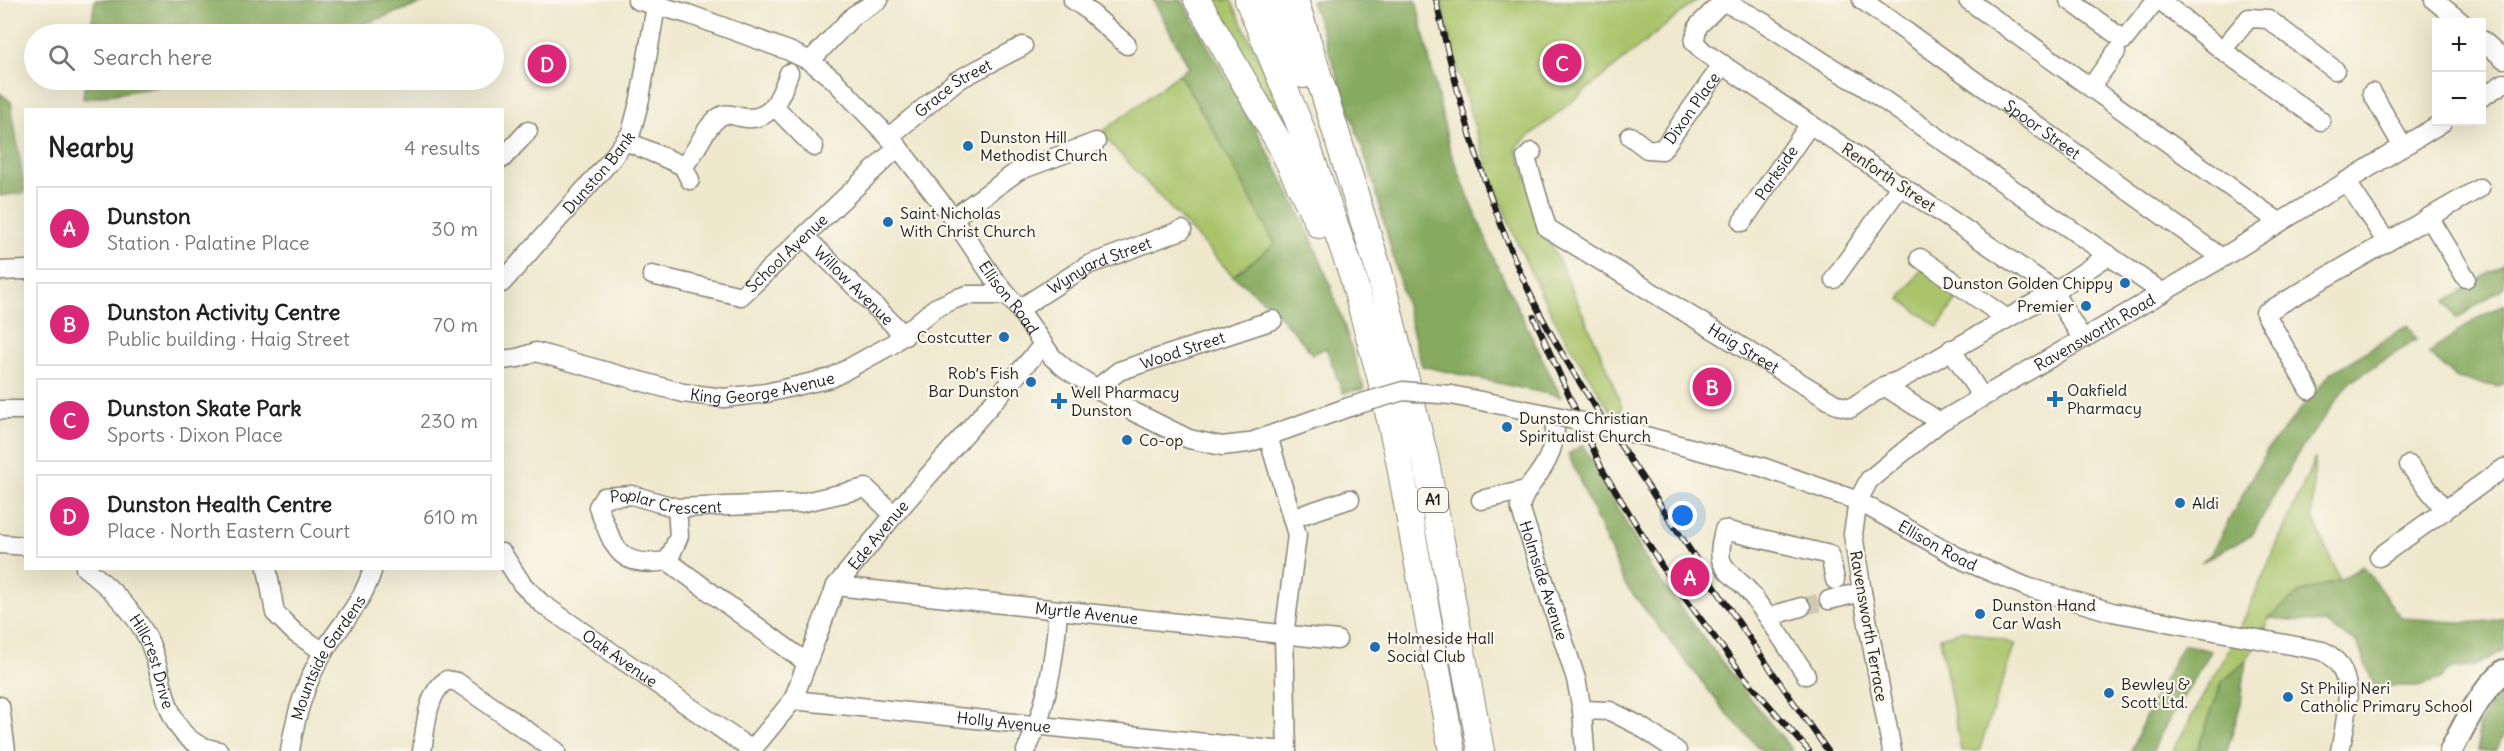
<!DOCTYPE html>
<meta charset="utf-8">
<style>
body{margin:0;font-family:Delius,sans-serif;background:#f6f6f6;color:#222}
.controls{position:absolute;right:18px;top:18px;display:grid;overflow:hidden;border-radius:0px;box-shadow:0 6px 24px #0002}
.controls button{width:54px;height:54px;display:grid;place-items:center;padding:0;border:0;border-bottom:2px solid #e0e0e0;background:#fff;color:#222;font:30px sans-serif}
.you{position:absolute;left:1683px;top:516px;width:21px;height:21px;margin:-15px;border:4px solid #fff;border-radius:50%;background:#1a73e8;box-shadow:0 0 0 9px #1a73e833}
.badge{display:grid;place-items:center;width:39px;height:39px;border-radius:50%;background:#db2777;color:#fff;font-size:20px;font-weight:700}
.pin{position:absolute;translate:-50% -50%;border:3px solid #fff;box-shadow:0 2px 6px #0006}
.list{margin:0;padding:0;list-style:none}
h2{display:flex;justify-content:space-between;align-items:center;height:78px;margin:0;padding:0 24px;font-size:26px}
h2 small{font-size:20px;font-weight:400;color:#767676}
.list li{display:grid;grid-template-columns:39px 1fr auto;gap:18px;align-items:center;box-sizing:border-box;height:84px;margin:0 12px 12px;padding:0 12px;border:2px solid #e0e0e0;border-radius:0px}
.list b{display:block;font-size:22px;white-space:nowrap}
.list p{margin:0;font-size:20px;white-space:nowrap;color:#767676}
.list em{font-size:20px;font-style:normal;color:#767676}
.icon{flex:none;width:33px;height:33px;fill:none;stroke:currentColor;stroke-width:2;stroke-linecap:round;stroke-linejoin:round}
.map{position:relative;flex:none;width:2504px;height:751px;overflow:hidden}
.search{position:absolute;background:#fff;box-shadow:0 6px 24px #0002;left:24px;top:24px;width:480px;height:66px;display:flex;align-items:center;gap:15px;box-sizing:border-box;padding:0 21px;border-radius:33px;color:#767676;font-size:22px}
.panel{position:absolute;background:#fff;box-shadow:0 6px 24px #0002;left:24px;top:108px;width:480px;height:462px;border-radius:0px}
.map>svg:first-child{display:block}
.green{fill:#a9c46a;stroke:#627043;stroke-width:1.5}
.forest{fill:#86aa5e;stroke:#51633d;stroke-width:1.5}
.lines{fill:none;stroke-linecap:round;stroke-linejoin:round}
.minor-tunnel{stroke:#cfc9b2;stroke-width:18;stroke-dasharray:18 9;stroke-linecap:butt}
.minor-casing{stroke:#868274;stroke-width:21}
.major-casing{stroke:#868274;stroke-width:26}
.highway-casing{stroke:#868274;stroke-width:28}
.minor{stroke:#fff;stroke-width:18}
.major{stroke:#fff;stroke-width:22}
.highway{stroke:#fff;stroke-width:26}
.rail-casing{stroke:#1c1c1c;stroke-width:6}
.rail{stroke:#fbf7ec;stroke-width:4;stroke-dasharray:11;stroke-linecap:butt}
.minor-bridge-casing{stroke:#868274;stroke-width:21;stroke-linecap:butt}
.minor-bridge{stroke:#fff;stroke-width:18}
.poi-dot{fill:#1f6fb2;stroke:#fbf7ec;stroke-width:2}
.labels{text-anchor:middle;stroke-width:4.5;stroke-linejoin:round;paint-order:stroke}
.shield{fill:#fbf7ec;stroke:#5f5e5a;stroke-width:1.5}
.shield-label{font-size:15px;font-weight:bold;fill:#1c1c1c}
.street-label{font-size:16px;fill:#1c1c1c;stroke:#fbf7ec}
.poi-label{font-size:16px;fill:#1c1c1c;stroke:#fbf7ec;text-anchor:start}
</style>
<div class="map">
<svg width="2504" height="751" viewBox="0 0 2504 751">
<rect width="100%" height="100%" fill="#fbf7ec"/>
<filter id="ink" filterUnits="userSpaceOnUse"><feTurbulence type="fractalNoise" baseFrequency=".0167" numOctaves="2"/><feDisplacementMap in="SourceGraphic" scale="12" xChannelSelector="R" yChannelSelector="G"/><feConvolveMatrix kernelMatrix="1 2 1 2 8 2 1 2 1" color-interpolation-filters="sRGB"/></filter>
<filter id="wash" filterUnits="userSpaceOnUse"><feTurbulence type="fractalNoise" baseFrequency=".008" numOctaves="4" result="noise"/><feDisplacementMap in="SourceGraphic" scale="24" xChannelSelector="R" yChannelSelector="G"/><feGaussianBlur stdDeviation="1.35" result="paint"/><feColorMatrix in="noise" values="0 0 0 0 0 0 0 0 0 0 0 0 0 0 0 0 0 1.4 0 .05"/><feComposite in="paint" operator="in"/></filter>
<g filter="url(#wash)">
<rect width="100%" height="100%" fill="#efe8cd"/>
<path class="green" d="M1207 0H1231L1285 115 1275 121Z
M1441 0H1697L1516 147 1548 237 1607 367 1623 411 1611 412C1592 381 1572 350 1554 318 1501 220 1465 109 1441 0Z
M1179 74 1217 136 1276 244 1233 276 1101 133Z
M1922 268 1960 295 1938 327 1900 299Z
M1702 379 1718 384 1717 387 1711 386 1706 401 1712 403 1711 409 1694 403Z
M2315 458 2312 516 2340 580 2299 593 2270 618 2246 661 2222 683 2197 751H2173L2240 628Z
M1964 630 2015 644 1979 751H1961L1940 637Z"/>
<path class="forest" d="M95 0H432L335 34H90Z
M1153 0H1182C1225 77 1272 153 1309 234 1332 284 1348 336 1364 389L1343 393 1326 348 1312 354C1289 323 1264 299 1233 276L1275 244 1217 136 1179 74 1189 67Z
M1311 0H1416L1450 151 1494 259 1561 397 1422 366 1371 173Z
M85 80H198L83 99Z
M0 93 11 102 25 193 0 196Z
M2504 263V287L2456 319 2446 302Z
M2504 304V384L2498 387 2457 378 2428 353 2478 318Z
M2408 325 2416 340 2350 382 2298 453 2252 535 2201 562 2210 555 2267 450 2330 374Z
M1583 445 1652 570 1751 700 1793 751H1762L1728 715 1625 584 1568 454Z
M2363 566 2401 618C2435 619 2473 627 2504 618V650L2480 664 2449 670 2440 679 2419 686H2374L2357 643 2325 623 2269 618 2299 593 2340 580Z
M2183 644 2211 651 2160 735 2153 751H2131L2147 712Z
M2246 661 2241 703 2227 751H2197L2222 682Z
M2504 684V733L2496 751H2479L2478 726Z"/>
</g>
<g filter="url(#ink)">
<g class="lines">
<path class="minor-tunnel" d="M1801 607 1829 600"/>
<defs>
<g id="minor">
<path id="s1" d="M637 0 688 14 789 51 810 61 834 80 898 147 953 218 994 279 1019 309 1052 357 1066 369 1130 410 1189 439 1222 446 1248 443 1268 436 1349 407"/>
<path d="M1073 0 1085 8 1127 45"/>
<path id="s2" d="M1862 0 2222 258"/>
<path d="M1968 0 2279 222"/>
<path d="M2069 0 2124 40 2156 0"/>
<path d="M2160 0 2222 50 2321 121"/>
<path d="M2434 0 2461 22"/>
<path d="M2482 40 2504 59"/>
<path d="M2222 50 2249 18 2268 19 2335 70"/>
<path d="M810 61 854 15 879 0"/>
<path d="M2091 87 2116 52"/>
<path d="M2372 93 2403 147"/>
<path d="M2482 97 2504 83"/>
<path d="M775 107 814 147"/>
<path id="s3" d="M1630 136 1647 149 1662 150 1723 64"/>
<path id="s4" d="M889 137 956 81 1023 46"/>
<path d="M626 141 679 164H685C698 151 703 129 718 118 725 112 732 115 740 117 772 124 780 97 789 73"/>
<path id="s5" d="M1532 152 1526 158 1547 228 1837 405 1851 408 1884 386 1940 422"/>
<path d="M502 159 528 131"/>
<path d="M682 164 690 180"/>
<path d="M2346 181 2386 241"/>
<path d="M2429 217 2466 278"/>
<path d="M953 218 1018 171 1096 142"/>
<path id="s6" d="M1742 222 1810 124"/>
<path id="s7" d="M804 236 905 336"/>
<path d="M1920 258 2006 318"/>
<path d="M0 271 26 270"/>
<path id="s8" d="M652 275 741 296 898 147"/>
<path d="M1834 279 1901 185"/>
<path id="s9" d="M502 283 610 161 631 133 640 99 657 0"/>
<path id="s10" d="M1019 309 1088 265 1182 230"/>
<path d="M2082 338 2050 287 1704 52 1694 42 1698 26 1722 2C1771 20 1811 59 1859 83L2163 293"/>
<path d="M1951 349 1982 397"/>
<path id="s11" d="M502 360 518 358 536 352 683 393 724 398 766 393 831 378 891 345 935 308 955 299 967 295H1006"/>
<path d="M1884 386 1898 381 2054 292 2109 255"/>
<path id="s12" d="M1096 389 1119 371 1273 320"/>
<path d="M2309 390 2265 313 2480 188"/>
<path id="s13" d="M1451 395 1556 416C1555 432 1554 447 1546 462 1538 478 1524 489 1520 507L1576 679 1582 710 1585 751"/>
<path d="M0 410H26"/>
<path d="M1268 436 1297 535 1284 636 1287 751"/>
<path id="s14" d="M1649 437 1762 467 1858 501 1965 561 2027 587 2112 612 2323 651C2360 670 2346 719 2340 751"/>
<path d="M2409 465 2445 510"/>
<path d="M1481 500 1526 490"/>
<path d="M1293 518 1350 499"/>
<path d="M0 544 26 546"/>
<path id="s15" d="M502 553 522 584 541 603 753 751"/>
<path d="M2379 557 2504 468"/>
<path d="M668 561 679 536 677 508"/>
<path id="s16" d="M85 568C110 587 132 609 147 637 164 669 162 726 197 744 203 748 212 749 219 751"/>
<path d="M267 568 275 613 295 633 324 652"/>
<path id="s17" d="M836 586 1337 640"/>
<path d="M1829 600 1862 592"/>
<path d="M1801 607 1768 617C1760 607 1753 595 1744 586 1720 565 1716 563 1724 530L1830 555 1835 580"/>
<path d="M1768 617 1806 675"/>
<path id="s18" d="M807 663 668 561C617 569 615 548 598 507L604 497 632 495 677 508 800 503 866 488 894 515"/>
<path id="s19" d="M793 700 1284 751"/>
<path d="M0 706 6 751"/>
<path d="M1582 710 1610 711 1638 725 1677 751"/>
<path id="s20" d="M290 751C295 717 306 681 324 651 341 624 364 601 373 568"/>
<path d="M422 751C426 728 426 693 447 680L457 682 556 751"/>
<path id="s21" d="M751 751 793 700 836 586 894 515 1043 345"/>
<path d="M1026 751C1047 708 1055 658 1058 611"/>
<path id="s22" d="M1892 751 1862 592 1853 534 1858 501 1869 480 1940 422 2222 258 2443 122"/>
</g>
<path id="major" d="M2451 751C2465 723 2480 692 2504 671"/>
<path id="highway" d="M1197 0 1280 144 1319 225
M1248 0 1301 128 1352 274 1380 376 1399 460 1452 751
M1271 0 1303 75
M1295 0 1379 271 1425 457 1481 751"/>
</defs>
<use href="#minor" class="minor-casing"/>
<use href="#major" class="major-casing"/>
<use href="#highway" class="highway-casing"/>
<use href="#minor" class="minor"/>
<use href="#major" class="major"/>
<use href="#highway" class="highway"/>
<defs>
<path id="rail" d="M1436 0C1455 90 1481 180 1517 265 1551 345 1603 419 1651 491 1709 579 1767 666 1828 751
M1534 317 1602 469 1666 573 1747 680 1809 751"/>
</defs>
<use href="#rail" class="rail-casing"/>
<use href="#rail" class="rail"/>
<defs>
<path id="minor-bridge" d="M1349 407 1403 391 1451 395
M1556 416 1649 437"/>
</defs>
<use href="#minor-bridge" class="minor-bridge-casing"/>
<use href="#minor-bridge" class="minor-bridge"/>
</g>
</g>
<g class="poi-dot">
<circle cx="968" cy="146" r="6"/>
<circle cx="888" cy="222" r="6"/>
<circle cx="2125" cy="283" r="6"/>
<circle cx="2086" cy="306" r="6"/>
<circle cx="1004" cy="337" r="6"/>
<circle cx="1031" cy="382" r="6"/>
<path d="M2052 390h6v6h6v6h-6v6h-6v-6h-6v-6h6z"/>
<path d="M1056 392h6v6h6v6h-6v6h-6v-6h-6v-6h6z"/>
<circle cx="1507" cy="427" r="6"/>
<circle cx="1127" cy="440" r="6"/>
<circle cx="2180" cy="503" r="6"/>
<circle cx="1980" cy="614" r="6"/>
<circle cx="1375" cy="647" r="6"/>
<circle cx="2109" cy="693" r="6"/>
<circle cx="2288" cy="697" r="6"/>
</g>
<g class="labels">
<rect class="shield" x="1418" y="488" width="30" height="24" rx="4.5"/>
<g class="shield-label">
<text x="1433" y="505">A1</text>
</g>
<g class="street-label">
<text dy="6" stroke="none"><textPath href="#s4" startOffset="81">Grace Street</textPath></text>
<text dy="6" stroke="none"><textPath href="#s3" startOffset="88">Dixon Place</textPath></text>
<text dy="6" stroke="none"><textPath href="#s2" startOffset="222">Spoor Street</textPath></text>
<text dy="6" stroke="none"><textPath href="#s9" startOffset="147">Dunston Bank</textPath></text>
<text dy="6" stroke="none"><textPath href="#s6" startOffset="60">Parkside</textPath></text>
<text transform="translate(1889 177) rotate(34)" y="6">Renforth Street</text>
<text dy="6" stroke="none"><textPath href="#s8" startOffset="154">School Avenue</textPath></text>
<text dy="6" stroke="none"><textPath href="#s10" startOffset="92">Wynyard Street</textPath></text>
<text dy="6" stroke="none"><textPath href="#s7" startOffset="70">Willow Avenue</textPath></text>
<text dy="6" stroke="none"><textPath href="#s1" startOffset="494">Ellison Road</textPath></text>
<text dy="6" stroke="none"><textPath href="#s22" startOffset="548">Ravensworth Road</textPath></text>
<text dy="6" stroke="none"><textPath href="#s5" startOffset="312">Haig Street</textPath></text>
<text dy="6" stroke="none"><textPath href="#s12" startOffset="96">Wood Street</textPath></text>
<text dy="6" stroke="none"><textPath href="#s11" startOffset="268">King George Avenue</textPath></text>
<text dy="6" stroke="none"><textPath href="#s18" startOffset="348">Poplar Crescent</textPath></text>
<text dy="6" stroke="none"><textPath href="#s21" startOffset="254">Ede Avenue</textPath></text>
<text dy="6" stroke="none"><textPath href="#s14" startOffset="310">Ellison Road</textPath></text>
<text dy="6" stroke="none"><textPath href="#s13" startOffset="284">Holmside Avenue</textPath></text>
<text dy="6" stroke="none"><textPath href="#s17" startOffset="252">Myrtle Avenue</textPath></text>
<text transform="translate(1869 626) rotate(80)" y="6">Ravensworth Terrace</text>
<text dy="6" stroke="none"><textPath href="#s20" startOffset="102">Mountside Gardens</textPath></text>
<text dy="6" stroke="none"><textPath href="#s15" startOffset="160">Oak Avenue</textPath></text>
<text dy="6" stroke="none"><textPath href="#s16" startOffset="118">Hillcrest Drive</textPath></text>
<text dy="6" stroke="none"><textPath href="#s19" startOffset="212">Holly Avenue</textPath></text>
</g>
<g class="poi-label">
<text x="980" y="143">Dunston Hill<tspan x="980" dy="18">Methodist Church</tspan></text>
<text x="900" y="219">Saint Nicholas<tspan x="900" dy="18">With Christ Church</tspan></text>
<text x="2113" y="289" text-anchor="end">Dunston Golden Chippy</text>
<text x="2074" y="312" text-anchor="end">Premier</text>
<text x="992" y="343" text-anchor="end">Costcutter</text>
<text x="1019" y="379" text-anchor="end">Rob’s Fish<tspan x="1019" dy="18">Bar Dunston</tspan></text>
<text x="2067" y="396">Oakfield<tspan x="2067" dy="18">Pharmacy</tspan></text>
<text x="1071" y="398">Well Pharmacy<tspan x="1071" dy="18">Dunston</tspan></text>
<text x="1519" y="424">Dunston Christian<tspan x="1519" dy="18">Spiritualist Church</tspan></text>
<text x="1139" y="446">Co-op</text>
<text x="2192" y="509">Aldi</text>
<text x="1992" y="611">Dunston Hand<tspan x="1992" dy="18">Car Wash</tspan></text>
<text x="1387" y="644">Holmeside Hall<tspan x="1387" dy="18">Social Club</tspan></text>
<text x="2121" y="690">Bewley &amp;<tspan x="2121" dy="18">Scott Ltd.</tspan></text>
<text x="2300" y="694">St Philip Neri<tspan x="2300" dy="18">Catholic Primary School</tspan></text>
</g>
</g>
</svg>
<div class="controls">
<button>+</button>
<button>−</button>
</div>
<div class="you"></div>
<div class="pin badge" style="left:1690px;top:577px">A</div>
<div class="pin badge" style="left:1712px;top:387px">B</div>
<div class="pin badge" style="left:1562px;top:63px">C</div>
<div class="pin badge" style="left:547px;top:64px">D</div>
<div class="search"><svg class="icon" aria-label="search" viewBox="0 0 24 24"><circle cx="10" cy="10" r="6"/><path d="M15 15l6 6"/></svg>Search here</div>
<section class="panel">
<h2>Nearby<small>4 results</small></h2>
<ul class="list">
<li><span class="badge">A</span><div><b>Dunston</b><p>Station · Palatine Place</p></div><em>30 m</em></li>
<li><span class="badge">B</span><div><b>Dunston Activity Centre</b><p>Public building · Haig Street</p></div><em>70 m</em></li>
<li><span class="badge">C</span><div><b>Dunston Skate Park</b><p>Sports · Dixon Place</p></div><em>230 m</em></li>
<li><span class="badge">D</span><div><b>Dunston Health Centre</b><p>Place · North Eastern Court</p></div><em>610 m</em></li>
</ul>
</section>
</div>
